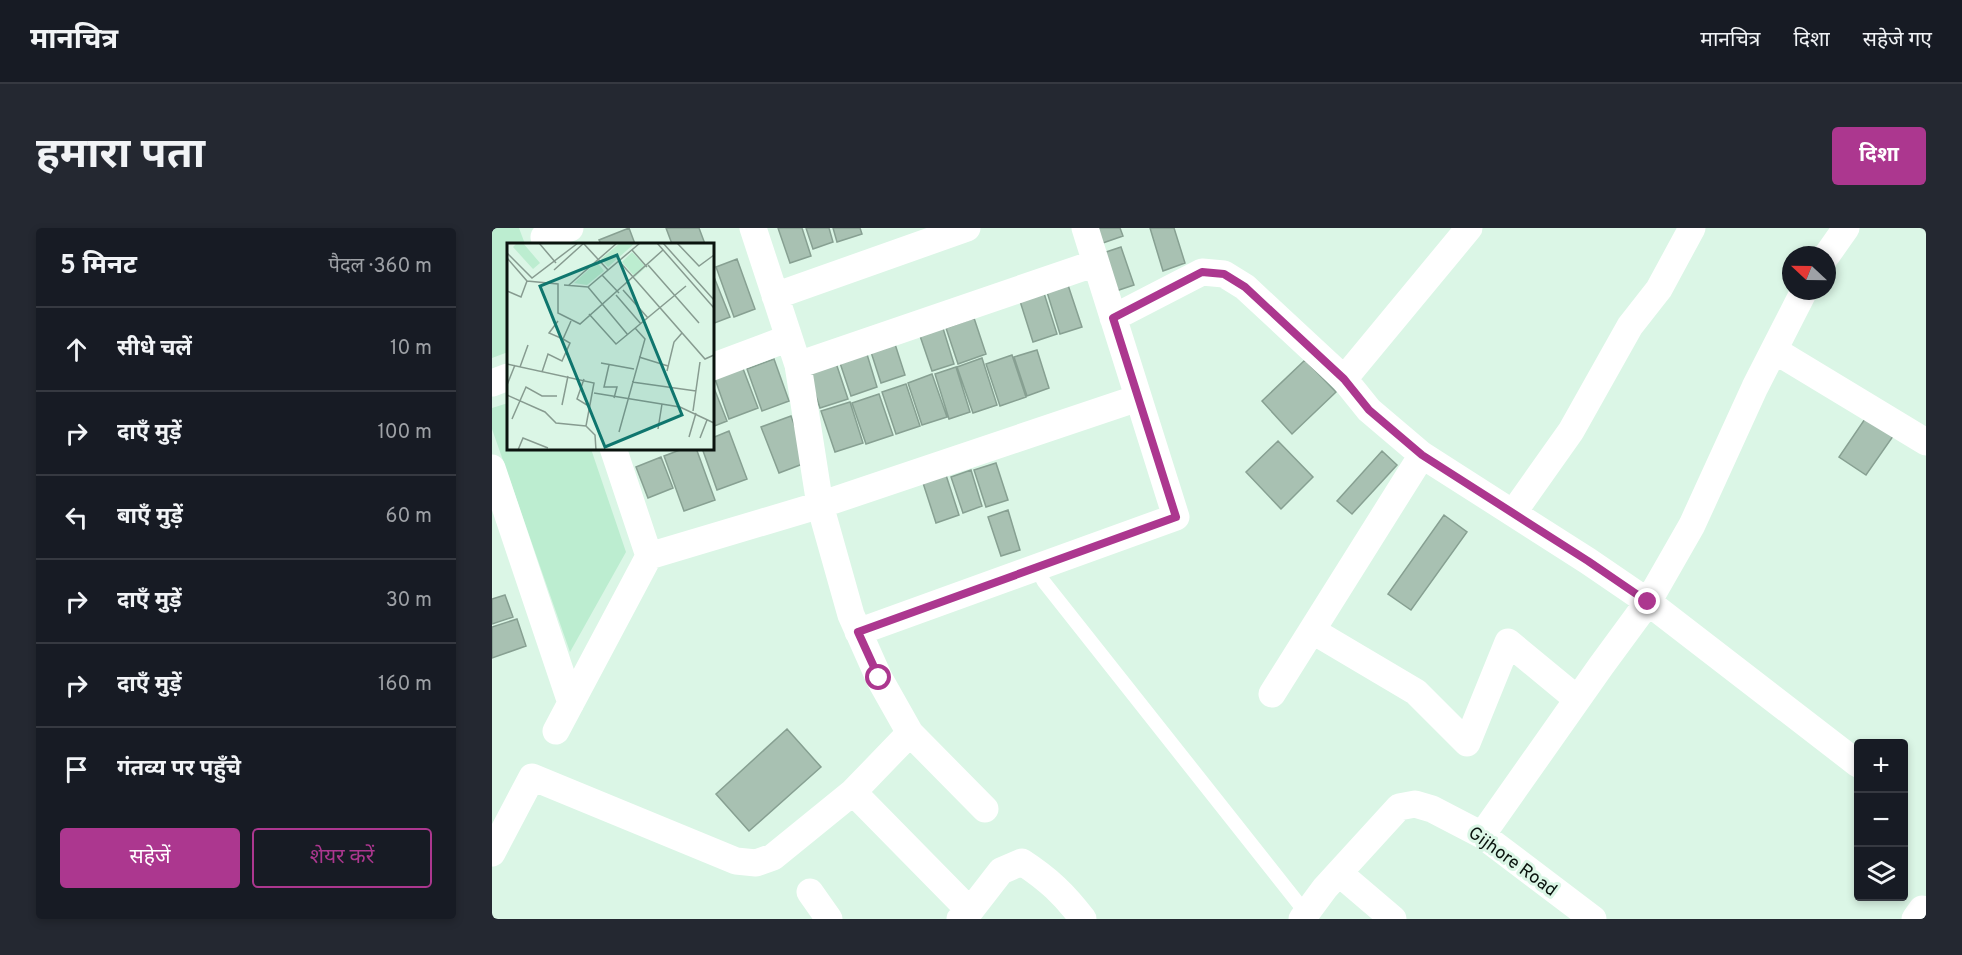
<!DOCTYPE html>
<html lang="hi">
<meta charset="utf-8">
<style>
body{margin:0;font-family:Overpass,"Noto Sans Devanagari",sans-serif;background:#242831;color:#f1f3f6}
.controls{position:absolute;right:18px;bottom:18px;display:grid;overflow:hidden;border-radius:6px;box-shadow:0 3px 9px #0003}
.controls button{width:54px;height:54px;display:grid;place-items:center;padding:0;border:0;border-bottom:2px solid #363941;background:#171b24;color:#f1f3f6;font:30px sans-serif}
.compass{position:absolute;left:1290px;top:18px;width:54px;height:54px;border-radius:50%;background:#171b24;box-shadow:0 3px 9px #0003;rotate:292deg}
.stop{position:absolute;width:18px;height:18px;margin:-14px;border:4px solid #ac378f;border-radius:50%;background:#fff}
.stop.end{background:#ac378f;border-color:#fff;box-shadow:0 2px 6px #0008}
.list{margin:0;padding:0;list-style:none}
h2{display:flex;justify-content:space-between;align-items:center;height:78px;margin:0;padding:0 24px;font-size:26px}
h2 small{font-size:20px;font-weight:400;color:#9ea1a6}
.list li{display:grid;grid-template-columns:39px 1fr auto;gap:18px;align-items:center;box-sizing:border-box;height:84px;padding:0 24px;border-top:2px solid #363941}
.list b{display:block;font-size:22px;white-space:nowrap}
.list em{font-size:20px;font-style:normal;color:#9ea1a6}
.actions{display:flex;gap:12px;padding:18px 24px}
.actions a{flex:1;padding:14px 0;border:2px solid #ac378f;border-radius:6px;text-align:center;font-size:21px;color:#ac378f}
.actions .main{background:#ac378f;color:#fff}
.icon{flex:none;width:33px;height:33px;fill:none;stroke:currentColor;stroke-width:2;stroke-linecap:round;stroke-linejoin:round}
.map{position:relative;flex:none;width:1434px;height:691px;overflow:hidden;border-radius:6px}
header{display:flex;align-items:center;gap:36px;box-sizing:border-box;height:84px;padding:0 30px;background:#171b24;border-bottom:2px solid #363941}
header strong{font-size:28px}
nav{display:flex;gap:33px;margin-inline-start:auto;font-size:21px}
.intro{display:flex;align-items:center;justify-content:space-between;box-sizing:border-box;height:144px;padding:0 36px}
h1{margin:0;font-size:42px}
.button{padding:15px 27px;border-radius:6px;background:#ac378f;color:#fff;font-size:21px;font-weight:700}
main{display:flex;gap:36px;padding:0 36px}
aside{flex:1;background:#171b24;border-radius:6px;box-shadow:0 3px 9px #0003}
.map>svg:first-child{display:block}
.green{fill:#bcedd0}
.building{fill:#a8c1b2;stroke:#87a092;stroke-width:1.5}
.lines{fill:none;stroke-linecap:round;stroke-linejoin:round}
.service{stroke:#fff;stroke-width:14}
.minor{stroke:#fff;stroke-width:27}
.route{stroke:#ac378f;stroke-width:8}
.labels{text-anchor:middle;stroke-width:6;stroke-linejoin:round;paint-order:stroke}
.street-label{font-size:18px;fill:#0a130e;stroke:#dbf6e6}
.inset-road{fill:none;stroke:#879b90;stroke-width:1.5}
.view{fill:#0f766e;fill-opacity:0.15;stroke:#0f766e;stroke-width:3}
.inset-edge{fill:none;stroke:#0a130e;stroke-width:3}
</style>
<header>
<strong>मानचित्र</strong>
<nav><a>मानचित्र</a><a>दिशा</a><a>सहेजे गए</a></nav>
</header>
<div class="intro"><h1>हमारा पता</h1><a class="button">दिशा</a></div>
<main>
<aside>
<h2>5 मिनट<small>पैदल · 360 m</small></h2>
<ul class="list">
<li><svg class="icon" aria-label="ahead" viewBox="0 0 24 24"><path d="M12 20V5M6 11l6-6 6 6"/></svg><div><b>सीधे चलें</b></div><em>10 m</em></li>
<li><svg class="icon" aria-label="right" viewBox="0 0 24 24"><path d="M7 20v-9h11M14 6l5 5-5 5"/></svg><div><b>दाएँ मुड़ें</b></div><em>100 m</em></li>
<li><svg class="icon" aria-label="left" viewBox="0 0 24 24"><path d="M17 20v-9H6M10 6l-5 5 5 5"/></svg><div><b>बाएँ मुड़ें</b></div><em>60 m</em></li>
<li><svg class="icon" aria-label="right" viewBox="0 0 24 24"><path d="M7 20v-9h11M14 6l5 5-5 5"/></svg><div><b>दाएँ मुड़ें</b></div><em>30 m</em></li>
<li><svg class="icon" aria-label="right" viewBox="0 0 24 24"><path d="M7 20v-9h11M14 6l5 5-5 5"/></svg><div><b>दाएँ मुड़ें</b></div><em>160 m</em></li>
<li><svg class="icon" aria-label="arrive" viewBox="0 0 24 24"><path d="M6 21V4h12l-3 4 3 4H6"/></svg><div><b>गंतव्य पर पहुँचे</b></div></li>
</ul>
<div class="actions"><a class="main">सहेजें</a><a>शेयर करें</a></div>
</aside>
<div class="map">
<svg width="1434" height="691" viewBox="0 0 1434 691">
<rect width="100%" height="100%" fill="#dbf6e6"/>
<path class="green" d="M0 0H27L33 16H16V124L0 130Z
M16 175V220L99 221 134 324 78 424 0 201V180Z"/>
<path class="building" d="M137 0 143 16H109L107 12Z
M174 0H207L213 16H180Z
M286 0H310L319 28 298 35Z
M314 0H337L341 14 321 21Z
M341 0H368L370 6 345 14Z
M599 0H628L631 8 605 17Z
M658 0H682L693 35 671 43Z
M629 19 642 57 618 65 605 27Z
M245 31 263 81 242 89 224 39Z
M220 44 238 89 220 96Z
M576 57 590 99 568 106 555 64Z
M551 62 565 106 541 114 527 70Z
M482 90 494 126 466 136 454 100Z
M450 97 462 136 440 143 427 105Z
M402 113 413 147 389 155 378 121Z
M545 122 557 160 535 168 522 129Z
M374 123 385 159 359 168 347 132Z
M520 127 534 169 508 178 494 136Z
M490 130 505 177 481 185 465 139Z
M282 131 297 173 270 183 255 141Z
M343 132 356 171 328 180 315 142Z
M813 132 844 164 800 206 770 173Z
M250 138 266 180 237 191 222 148Z
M464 139 478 184 457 191 443 146Z
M440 146 455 189 430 197 416 155Z
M220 155 235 193 220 199Z
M414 156 428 198 404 206 390 164Z
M387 166 401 207 374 216 360 175Z
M358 174 371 215 343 224 329 183Z
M1377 185 1404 204 1374 247 1347 229Z
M299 188 316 234 287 245 269 199Z
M237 203 255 251 225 262 210 220H220V210Z
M786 213 821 249 789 281 754 244Z
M193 220H204L223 272 192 283 172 228Z
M890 223 905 237 860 286 845 273Z
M169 229 181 260 156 270 144 239Z
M504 235 516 272 494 279 482 242Z
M479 242 490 278 471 285 459 249Z
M454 247 467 287 444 295 431 255Z
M516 282 528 322 509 328 496 289Z
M952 287 975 304 919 382 896 366Z
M13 367 21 389 0 396V371Z
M25 391 34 418 0 430V399Z
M295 501 329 539 257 603 224 566Z"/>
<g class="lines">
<path class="service" d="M544 339 552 354 814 685"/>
<path class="minor" d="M52 9 78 0
M1335 27 1354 0
M283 68 475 0
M621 90 710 44 732 46 753 59 852 151 877 182 930 227 1096 333 1156 374 1366 536
M1282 122 1434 214
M306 137 604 35
M220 139 297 110
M852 151 977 0
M0 155 16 149
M0 240 79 475
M1021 285 1079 203 1138 98 1167 61 1200 0
M157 328 328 277 646 170
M821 403 924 464 975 515 1016 414 1085 471
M366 404 684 289 593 0
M780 466 930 227
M64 503 157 328 121 220
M418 505 493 581
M361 564 478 683 468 691
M990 607 1109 438 1156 374 1200 297 1263 159 1312 63
M0 625 40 549 244 633 264 635 281 629 361 564 418 505 387 450 359 387 328 277 306 137 261 0
M847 645 901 691
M318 664 337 691
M478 683 509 643 530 634C556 651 572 666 591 691
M810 691 833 660 907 579 923 576 940 581 990 607 1101 691
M1423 691 1430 681"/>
</g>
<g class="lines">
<path class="route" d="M387 450 366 404 684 289 621 90 710 44 732 46 753 59 852 151 877 182 930 227 1096 333 1156 374"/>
</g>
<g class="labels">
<g class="street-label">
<text transform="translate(1021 633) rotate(36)" y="6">Gijhore Road</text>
</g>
</g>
<g transform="translate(15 15)">
<rect width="207" height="207" fill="#dbf6e6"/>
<path d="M10 0H16L33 20 26 26 6 4ZM113 0H128L101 24 94 16ZM125 9 139 24 128 34 115 19ZM90 19 97 28 80 42 67 40Z" fill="#bcedd0"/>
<path class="inset-road" d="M32 0 49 20M150 0 207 65M156 0 207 57M170 0 192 23 207 12M77 1 101 27M125 7 140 24M0 10 25 35 71 0M0 15 20 38 51 41V70L73 81 156 7M112 18 198 116 207 112M141 22 192 80M47 27 77 0M95 32 112 50M57 42 81 44 133 0M62 42 110 0M81 44 121 92M116 47 141 75M0 48 14 54 20 38M109 52 134 81M82 71 109 101 179 43M51 78 42 90 56 96 64 78M132 114 161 123M94 120 127 126M0 121 87 140 79 183M102 122 97 144H110L107 155M13 124 21 102M160 128 167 99 175 90M35 129 41 111 55 118 63 100 56 96M77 136 70 156 80 162M125 139 189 148M0 142 8 122M87 150 173 164 207 180M0 152 38 169 49 180 79 183M55 162 61 133M186 168 193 119M5 176 19 144 35 153H50M79 183 88 192 89 207M151 186 155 161M112 189 138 96 128 85M182 194 189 170M193 195 200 177M11 207 16 195 41 205"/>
<path class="view" d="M110 12 175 172 98 204 33 43Z"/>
<rect width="207" height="207" class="inset-edge"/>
</g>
</svg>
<div class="controls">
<button>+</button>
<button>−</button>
<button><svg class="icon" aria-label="layers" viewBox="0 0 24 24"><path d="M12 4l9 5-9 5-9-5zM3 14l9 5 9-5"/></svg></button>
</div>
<svg class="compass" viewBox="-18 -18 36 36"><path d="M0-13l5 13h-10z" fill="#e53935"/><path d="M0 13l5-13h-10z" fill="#9ea1a6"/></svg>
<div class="stop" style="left:387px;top:450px"></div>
<div class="stop end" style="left:1156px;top:374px"></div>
</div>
</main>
